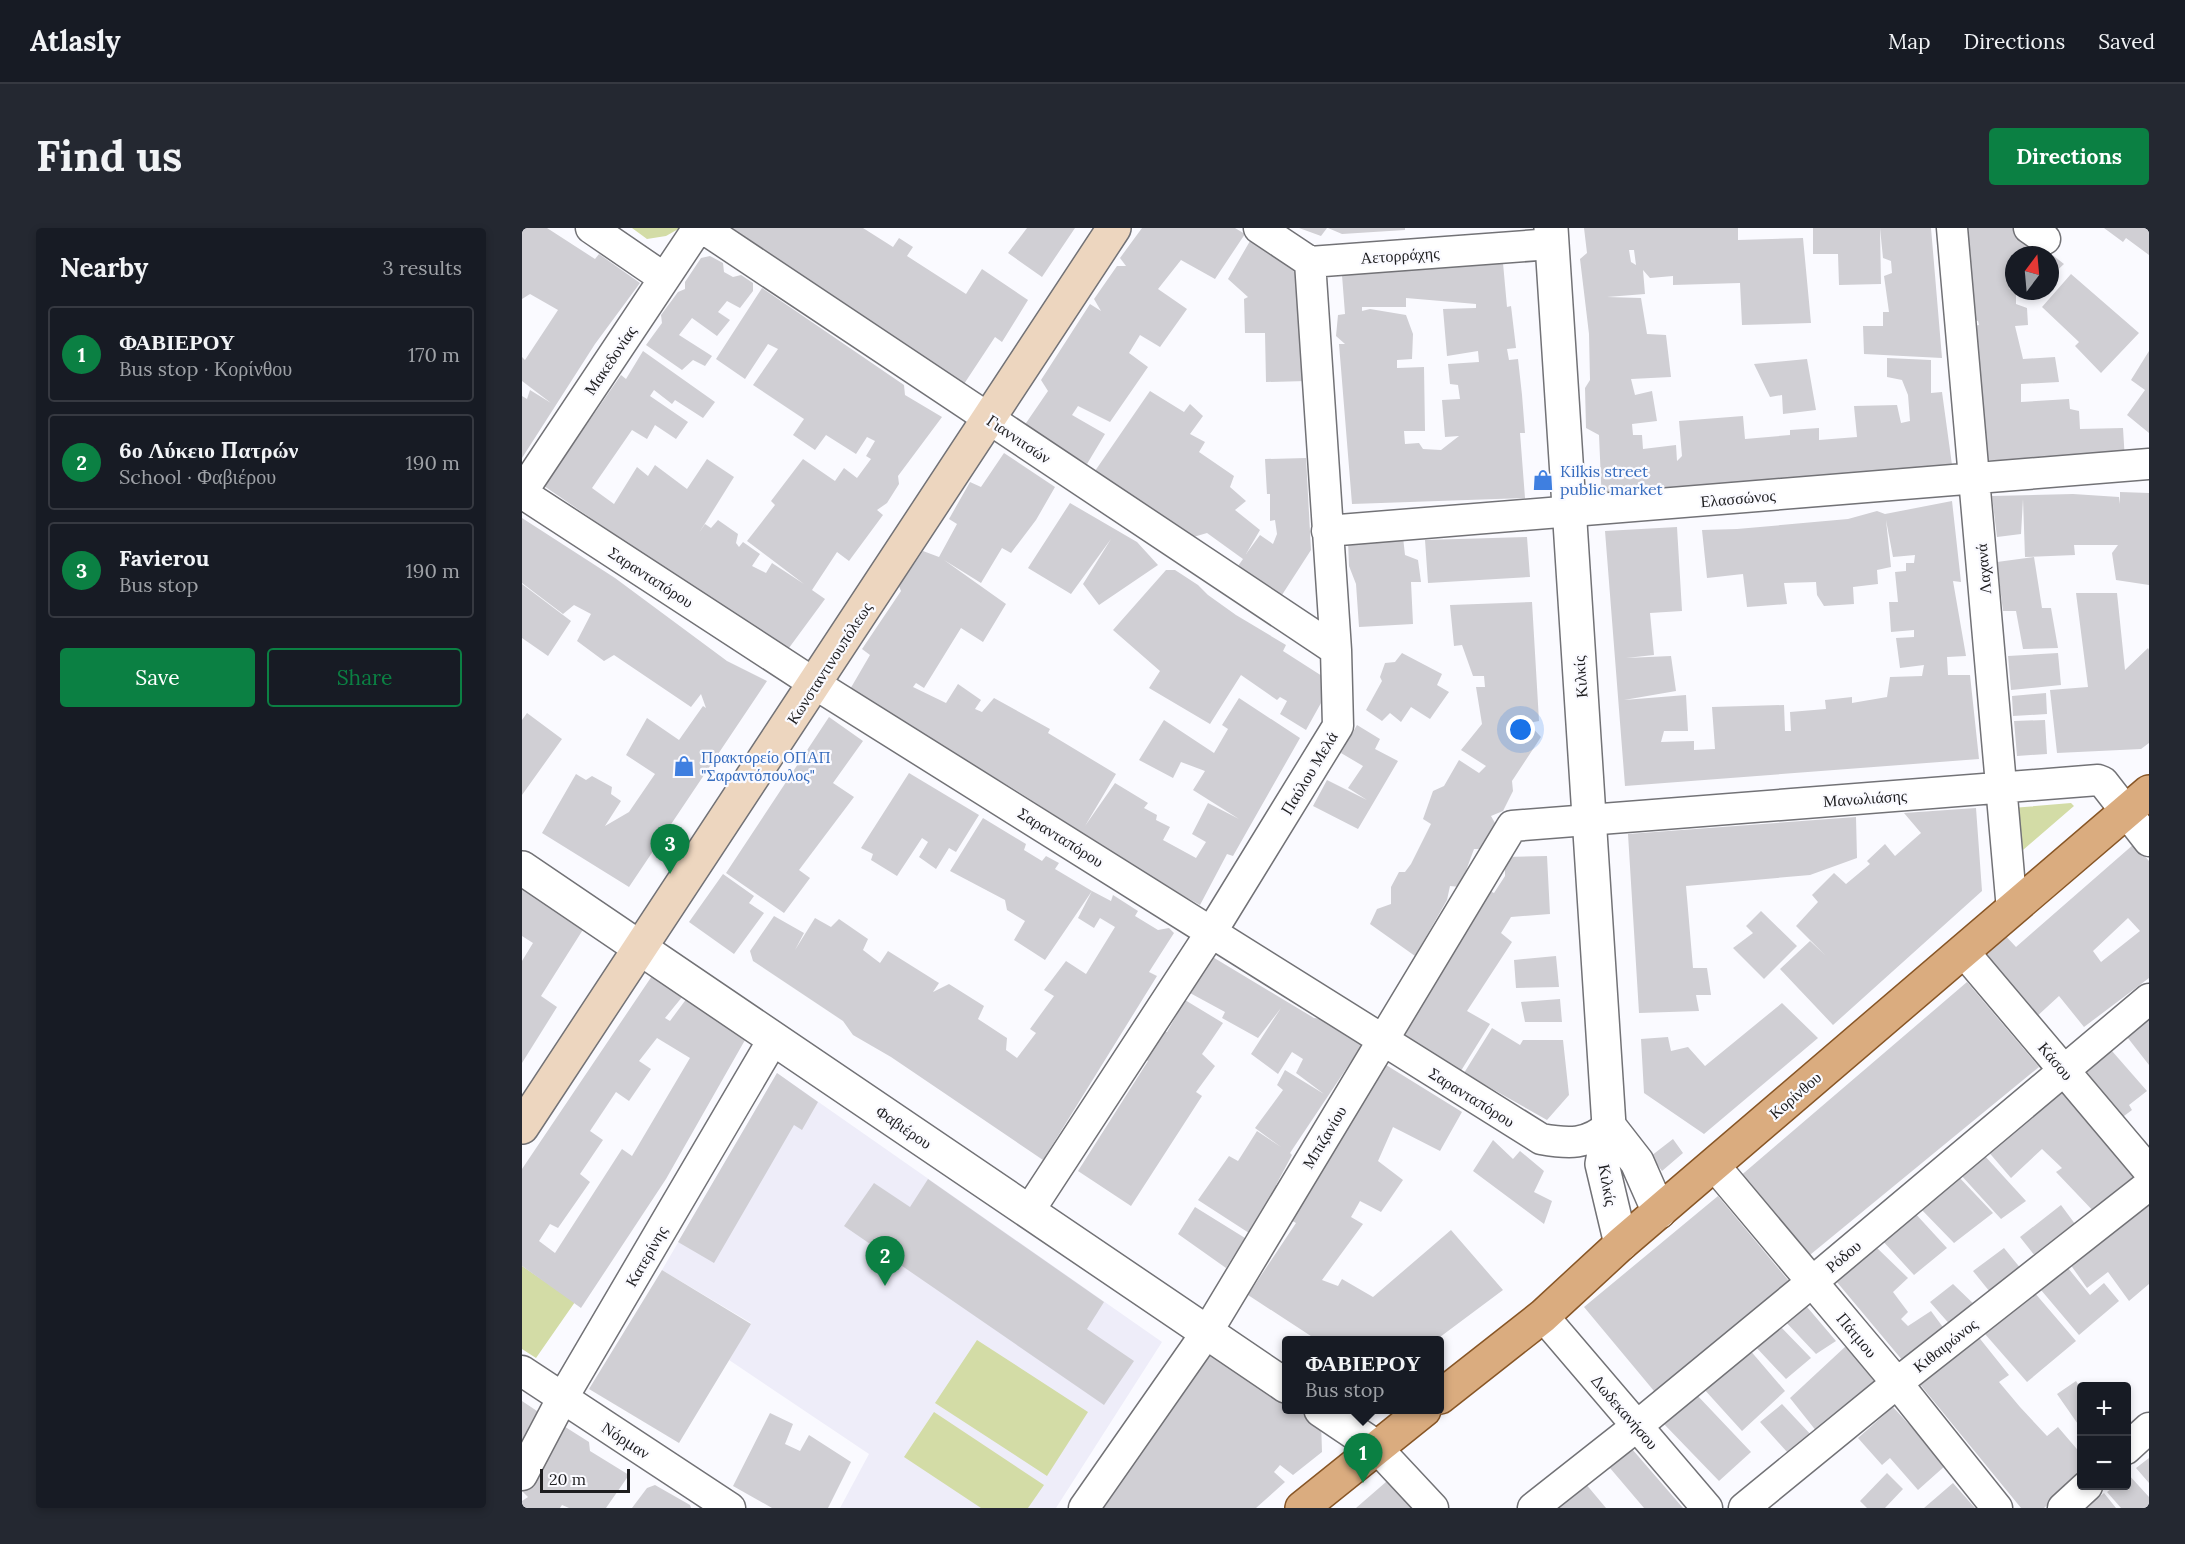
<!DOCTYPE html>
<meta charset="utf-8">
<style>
body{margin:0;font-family:Lora,serif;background:#242831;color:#f1f3f6}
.controls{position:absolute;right:18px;bottom:18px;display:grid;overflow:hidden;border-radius:6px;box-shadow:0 3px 9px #0003}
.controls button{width:54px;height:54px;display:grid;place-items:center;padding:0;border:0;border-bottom:2px solid #363941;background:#171b24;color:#f1f3f6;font:30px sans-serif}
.compass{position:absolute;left:1483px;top:18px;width:54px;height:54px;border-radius:50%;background:#171b24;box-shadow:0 3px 9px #0003;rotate:16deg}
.scale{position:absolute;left:18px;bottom:15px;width:90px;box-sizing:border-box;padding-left:6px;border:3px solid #1d1d1f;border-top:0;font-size:16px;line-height:21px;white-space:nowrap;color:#1d1d1f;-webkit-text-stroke:4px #fafaff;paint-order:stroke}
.you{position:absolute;left:999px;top:502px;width:21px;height:21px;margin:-15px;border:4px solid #fff;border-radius:50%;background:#1a73e8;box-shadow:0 0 0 9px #1a73e833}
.badge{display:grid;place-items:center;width:39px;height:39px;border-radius:50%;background:#0b8043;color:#fff;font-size:20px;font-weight:700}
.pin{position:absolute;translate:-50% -50px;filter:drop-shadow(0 2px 3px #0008)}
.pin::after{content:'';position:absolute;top:32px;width:21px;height:18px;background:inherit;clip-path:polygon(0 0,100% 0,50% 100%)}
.popup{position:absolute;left:760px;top:1108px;width:162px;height:78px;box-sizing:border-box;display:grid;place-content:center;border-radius:6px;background:#171b24;filter:drop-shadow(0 2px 4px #0005);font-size:20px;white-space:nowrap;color:#9ea1a6}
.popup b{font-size:22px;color:#f1f3f6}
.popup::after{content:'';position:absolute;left:50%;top:100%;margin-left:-12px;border:12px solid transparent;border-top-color:#171b24}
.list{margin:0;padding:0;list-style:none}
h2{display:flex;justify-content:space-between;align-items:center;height:78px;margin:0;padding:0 24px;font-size:26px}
h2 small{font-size:20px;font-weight:400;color:#9ea1a6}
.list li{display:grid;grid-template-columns:39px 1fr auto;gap:18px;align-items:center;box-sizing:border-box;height:96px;margin:0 12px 12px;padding:0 12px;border:2px solid #363941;border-radius:6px}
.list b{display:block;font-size:22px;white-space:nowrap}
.list p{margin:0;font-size:20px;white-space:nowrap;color:#9ea1a6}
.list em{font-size:20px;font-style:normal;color:#9ea1a6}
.actions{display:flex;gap:12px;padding:18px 24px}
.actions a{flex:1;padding:14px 0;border:2px solid #0b8043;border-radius:6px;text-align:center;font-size:21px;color:#0b8043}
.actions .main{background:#0b8043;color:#fff}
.map{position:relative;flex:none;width:1627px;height:1280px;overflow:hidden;border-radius:6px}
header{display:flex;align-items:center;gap:36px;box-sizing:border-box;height:84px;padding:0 30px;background:#171b24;border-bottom:2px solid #363941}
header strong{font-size:28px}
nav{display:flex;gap:33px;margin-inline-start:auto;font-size:21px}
.intro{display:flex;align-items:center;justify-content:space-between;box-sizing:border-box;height:144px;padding:0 36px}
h1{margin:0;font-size:42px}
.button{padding:15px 27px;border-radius:6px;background:#0b8043;color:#fff;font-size:21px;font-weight:700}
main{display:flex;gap:36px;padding:0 36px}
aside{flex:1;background:#171b24;border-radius:6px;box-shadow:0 3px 9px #0003}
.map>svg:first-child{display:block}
.built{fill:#eeedf9}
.green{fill:#d3dca6}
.building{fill:#d0cfd4;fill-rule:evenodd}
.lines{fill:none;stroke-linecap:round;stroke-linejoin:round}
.minor-casing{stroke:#727276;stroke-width:33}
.tertiary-casing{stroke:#727276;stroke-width:36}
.secondary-casing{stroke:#727276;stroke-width:36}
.primary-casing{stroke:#885626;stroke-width:36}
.minor{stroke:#fff;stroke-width:30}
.tertiary{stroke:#fff;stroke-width:33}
.secondary{stroke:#edd6bf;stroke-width:33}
.primary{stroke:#daac7f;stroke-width:33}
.labels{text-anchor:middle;stroke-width:4.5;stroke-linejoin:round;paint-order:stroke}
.street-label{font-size:16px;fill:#1d1d1f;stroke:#fafaff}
.shop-label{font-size:16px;fill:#366cbe;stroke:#fafaff;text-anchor:start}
</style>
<header>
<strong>Atlasly</strong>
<nav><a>Map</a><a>Directions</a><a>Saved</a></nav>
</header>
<div class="intro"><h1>Find us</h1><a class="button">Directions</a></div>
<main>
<aside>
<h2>Nearby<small>3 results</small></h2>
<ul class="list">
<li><span class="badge">1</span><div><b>ΦΑΒΙΕΡΟΥ</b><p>Bus stop · Κορίνθου</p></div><em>170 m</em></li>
<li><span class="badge">2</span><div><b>6ο Λύκειο Πατρών</b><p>School · Φαβιέρου</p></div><em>190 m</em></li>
<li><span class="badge">3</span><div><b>Favierou</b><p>Bus stop</p></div><em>190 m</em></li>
</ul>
<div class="actions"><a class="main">Save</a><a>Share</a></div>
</aside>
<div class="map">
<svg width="1627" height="1280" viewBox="0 0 1627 1280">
<rect width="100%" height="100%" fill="#fafaff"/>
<path class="built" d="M255 845 640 1114 534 1280H318L347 1226 207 1132 229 1095 140 1042Z"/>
<path class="green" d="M110 0H158L144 8 125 11Z
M1549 575 1552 578 1494 628 1490 580Z
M0 1038 53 1074 14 1130 0 1121Z
M455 1112 566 1184 525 1248 413 1175Z
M412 1184 522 1257 506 1280H459L382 1229Z"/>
<path class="building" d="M0 0H25L73 31 77 26 118 55 73 116 0 230V168L5 171 8 162 29 175 0 153V129L3 132 36 82 8 66 0 71Z
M210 0H341L371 19 377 10 391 19 385 28 444 66 460 41 506 72 480 114 473 109 442 156Z
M505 0H553L520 49 486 25Z
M620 0H713L723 6 693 51 659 32 636 61 665 81 638 119 618 107 607 125 626 139 588 194 556 178 550 187 583 206 565 236 502 198 526 163 519 152 568 76 579 83 572 71 595 38H604L598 30Z
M777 0H805L799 8Z
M806 0H883V2L820 6Z
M1062 0H1216V12L1281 10 1289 95 1220 97 1218 55 1151 57V48L1128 50 1121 42 1123 66 1085 69 1119 70 1125 106 1144 107 1149 149 1109 151 1113 167 1130 163 1135 193 1110 196 1111 207H1120L1121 221 1154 217 1155 233 1160 228 1157 193 1221 188 1223 211 1268 207V202L1297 200V212L1335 209 1332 178 1375 177 1379 195 1388 193 1386 167 1380 152 1365 149V130L1409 132V165L1420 164 1430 237 1157 259V264L1080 276 1077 207 1064 200 1063 160 1068 152 1067 106 1058 31 1065 25ZM1107 22H1112L1114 37 1109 34Z
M1291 0H1358L1359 56 1317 57 1316 26H1291Z
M1358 0H1409L1420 130 1342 126 1341 98H1361V84H1367L1362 48 1370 45 1369 33 1361 30Z
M1440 0H1496L1542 36 1528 49V27H1492V52L1487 60 1494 67V76L1505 80 1506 97 1493 98 1501 131 1533 129 1537 154 1499 156V174L1547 171 1548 181 1557 183 1558 201 1601 200 1603 233 1504 235 1463 232 1451 98 1457 97 1456 93 1447 91Z
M1582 0H1627V27L1604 10 1601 14Z
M728 13 742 22 744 19 779 43 785 153 744 154 743 105H723L722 71 726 69 706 51Z
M188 28 201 35 202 44 211 49 219 47 231 55V63L218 80 205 73 196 84 208 92 195 108 170 90 157 107 190 128 183 138 171 132 160 142 124 117 140 95 139 87 156 64 163 61V54L179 30Z
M949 32 950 37 981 35 985 79 989 78 994 120 985 121 987 132 996 131 1000 167 1003 205H998L1003 270 830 276 817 116H823L814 108 816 87 823 86 820 47ZM884 70 954 76V80L921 81 925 128 956 123 957 134 926 136 928 156 936 157 938 171 920 172 923 209 937 208 919 222 901 221 897 215 883 216 882 203H903L902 139 875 140V132L890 131 891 106 884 87 848 81 840 83V79H884Z
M1549 46 1617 105 1579 145 1553 118 1567 104 1557 114 1520 79Z
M240 60 382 157 383 167 420 189 376 248 377 256 365 275 355 282 361 287 327 333 315 324 290 362 303 371 264 424 22 258 99 147 104 151 121 123 193 174 181 190 153 172 150 176 132 162 128 168 166 194 154 211 133 197 125 211 110 202 70 260 92 276 115 239 126 248 133 237 165 261 185 231 212 249 177 305 183 296 189 300 196 292 216 306 214 315 217 319 221 314 238 326 230 338 244 345 250 335 282 356 225 313 253 277 249 273 281 231 313 253 322 240 335 250 349 231 344 228 353 213 345 209 334 226 304 207 293 222 271 207 282 191 231 157 256 121 246 116 223 151 194 131Z
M1627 123V205L1605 187 1623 162 1609 152Z
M1285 131 1294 182 1261 186 1260 167 1248 169 1232 136Z
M628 163 662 184 668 176 681 188 668 206 683 214 677 224 712 248 708 259 724 273 713 282 738 302 724 326 738 307 751 316 755 306 753 292 748 293V266H745L743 231 784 230 789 322 758 370 716 338 721 331 685 305 668 310 573 243Z
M482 225 533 259 514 292 489 325 480 320 459 355 422 332 484 376 461 414 439 400 402 460 394 455 391 459 424 475 436 456 459 472 453 481 460 484 472 470 528 501 526 505 594 546 563 598 593 555 626 575 622 580 635 587 634 592 648 599 641 612 674 630 684 614 670 606 686 575 717 591 671 562 683 543 659 534 651 550 617 532 642 492 692 525 706 501 700 497 717 470 778 510 711 628 705 626 678 677 593 630 560 609 559 604 492 561 327 463 348 427 340 421 379 363 377 358 401 323 417 329 435 296 427 291 448 254 459 259Z
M1598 264 1627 265V357L1594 352 1590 325 1596 317H1552L1553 327 1503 329 1501 271 1499 306 1475 309 1470 268 1551 266 1597 269 1598 276Z
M1430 273 1439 354 1431 353 1444 428 1425 429 1426 447H1448L1457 531 1103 558 1083 303 1155 299 1160 383 1128 385 1132 427 1104 430 1149 428 1154 463 1102 472 1164 467 1166 503H1142L1139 514 1172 513V522L1193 521 1190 479 1262 477 1263 503H1269L1268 484 1304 481 1303 472 1330 469V475L1365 469 1368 449 1400 448 1402 437 1378 440 1374 410 1392 409V402L1369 404 1367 374H1376L1373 344 1384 343V335H1392L1393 327 1371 329 1364 292 1369 339 1355 342 1356 356 1331 359 1332 376 1302 378 1295 367 1294 354 1262 355 1265 376 1225 379 1221 346 1185 350 1180 302 1215 301 1326 291 1355 283 1363 286Z
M548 275 615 314 636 337 577 377 561 356 589 311 549 366 506 340Z
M0 290 93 350 205 433 245 453 107 659 20 605 54 546 64 552 70 548 90 559 89 566 99 573 83 598 107 584 133 546 104 527 125 490 157 512 181 478 184 480 179 466 169 479 92 427 82 433 55 413 69 386 52 377 41 386 0 355Z
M881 309 883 327 896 332 899 354H889L891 396 837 399 834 356 827 338 826 312Z
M1005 309 1008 349 906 355 903 312Z
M1512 329 1520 380H1529L1536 420 1501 421 1494 383H1481L1475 334Z
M644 342H653L676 357 686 367 714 387 764 417 761 423 800 448 804 466 784 502 758 486 765 473 758 469 755 472 719 447 688 496 627 460 638 443 591 402Z
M0 356 49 393 26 428 0 410Z
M1554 365H1595L1603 442 1626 420 1627 422V515L1619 521 1535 525 1528 462 1566 459Z
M1010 374 1017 493 1006 495 1019 509 990 553 991 563 981 583 969 588 973 595 961 621H952L938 659 928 658 925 672 893 728 848 696 855 681 869 676V659L877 644H883L889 636 909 596 901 591 911 563 922 558 937 532 957 545 964 538 939 522 960 496 954 459H963L962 448H951L940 417 932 418 928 377Z
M880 425 920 446 915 457 927 464 908 491 889 479 879 494 868 485 860 493 844 482 860 453 858 449 863 435 873 434Z
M1536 425 1539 457 1489 462 1486 428Z
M1524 465 1525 486 1491 488 1490 468Z
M5 485 40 511 0 567V492Z
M307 489 341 513 311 555 332 569 277 642 288 650 262 685 204 645Z
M1523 492 1525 526 1495 528 1492 493Z
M835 497 858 511 853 521 876 533 836 601 791 578 805 552 845 572 826 560 841 538 819 525Z
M387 545 457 587 434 624 427 620 414 641 397 629 406 614 400 610 375 648 349 632 351 626 339 620Z
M1454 580 1460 663 1311 797 1258 741 1288 713 1303 727 1274 698 1296 674 1290 667 1312 645 1324 656 1348 636 1345 633 1363 616 1373 628 1399 605 1382 585Z
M1334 589 1335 630 1288 647 1164 658 1171 740H1185L1189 767H1174L1177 783 1117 785 1106 606Z
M461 590 504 616 502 622 520 633 524 628 537 635 533 641 570 663 523 732 492 712 503 693 485 682 483 672 428 643Z
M1612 616 1627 633V750L1562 799 1537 768 1512 791 1456 727 1481 705 1494 719ZM1606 690 1618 703 1579 734 1571 723Z
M1025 628 1028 686 989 689 979 705 990 714 945 783 968 796 937 846 874 803 964 661 972 665 983 648V629Z
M201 646 232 668 227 675 242 685 212 726 167 694Z
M0 659 62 700 19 768 35 779 0 835V733L11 715 0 708Z
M570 663 589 673 591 667 616 683 613 688 636 702 647 700 652 705 627 744 635 748 521 932 369 829 331 807 321 793 231 733 228 723 252 688 282 705 273 722 293 690 309 699 317 691 346 711 341 722 358 735 366 723 417 755 411 764 427 756 462 778 456 791 485 810 484 822 495 830 514 805 508 801 532 768 522 762 544 733 564 746 593 699 578 690 572 700 556 690Z
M1239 683 1275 718 1242 751 1211 720 1231 705 1224 698Z
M689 728 792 790 801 791 840 817 768 925 770 927 754 957 758 960 727 1005 676 972 707 928 716 933 735 903 759 919 733 900 761 862 755 857 763 842 802 866 774 845 781 831 770 824 756 846 729 826 759 780 736 810 700 790 703 784 668 765Z
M1034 728 1037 759 994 760 992 732Z
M134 742 165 763 143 790 148 793 168 766 227 805 144 951 59 1080 0 1038V941ZM135 810 168 830 110 928 100 921 33 1025 17 1013 28 996 36 1000 68 954 58 946 81 912 68 903 94 864 107 873 129 841 117 833Z
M1445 754 1517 839 1283 1031 1216 950Z
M1038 771 1040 794H1003L999 774Z
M663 772 701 795 680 826 693 838 674 864 680 868 609 978 556 943 626 833 619 828 637 801 645 804Z
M1260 775 1296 810 1182 906 1122 865 1119 811 1146 809 1149 823 1166 819 1183 838Z
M1627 785V837L1602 805Z
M970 800 998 817 1001 812H1041L1047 867 1025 892 942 845Z
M1590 823 1625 863 1607 877 1610 882 1594 894 1556 849Z
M856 832 940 884 918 923 871 899 856 933 881 952 859 984 838 973 829 989 841 996 800 1052 816 1058 820 1051 851 1069 929 1002 981 1062 914 1112H795L726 1067 774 995 763 989Z
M255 845 296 874 280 902 272 897 192 1035 156 1014Z
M1536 861 1615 954 1575 987 1534 944 1540 940 1520 921 1489 950 1464 921Z
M1151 911 1161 925 1140 943 1129 928Z
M971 912 991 931 998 923 1022 943 1012 964 1030 973 1022 996 951 943Z
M1462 927 1504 973 1479 991 1438 946Z
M1435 947 1471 985 1432 1015 1397 979Z
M406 951 582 1074 565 1101 612 1133 582 1177 322 998 352 955 388 979Z
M1196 968 1271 1058 1137 1169 1062 1079Z
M1627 971V1056L1607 1073 1586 1044 1565 1060 1548 1036Z
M1539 977 1559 1004 1517 1033 1498 1009Z
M673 979 723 1010 704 1040 656 1006Z
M1391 983 1425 1020 1392 1047 1359 1011Z
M1353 1018 1386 1050 1371 1064 1386 1084 1379 1091 1386 1098 1409 1083 1426 1106 1381 1133 1314 1053Z
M1482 1020 1504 1047 1472 1069 1451 1043Z
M1546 1040 1568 1067 1582 1055 1597 1073 1557 1107 1519 1062Z
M140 1042 229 1096 157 1215 67 1161Z
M1431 1056 1458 1082 1431 1100 1408 1074Z
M1512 1064 1554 1113 1505 1154 1463 1106Z
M1280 1073 1314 1113 1294 1126 1261 1091Z
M1254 1094 1289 1130 1264 1151 1232 1117Z
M1455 1107 1487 1147 1477 1154 1498 1179 1525 1208 1536 1199 1560 1227V1248L1522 1280H1499L1396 1154Z
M1324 1118 1359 1156 1295 1204 1268 1170Z
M692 1119 764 1169 765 1182H783L799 1193 800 1224 771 1247 758 1237 752 1244 763 1254 734 1280H581Z
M1227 1121 1263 1163 1220 1203 1181 1160Z
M1554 1153 1560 1162V1202L1535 1166Z
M1173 1165 1229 1224 1197 1253 1141 1195Z
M0 1173 18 1185 0 1217Z
M1260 1176 1291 1209 1266 1225 1238 1194Z
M1371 1179 1424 1237 1396 1262 1368 1230 1360 1237 1336 1210Z
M248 1185 271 1196 263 1216 278 1223 287 1207 329 1234 306 1280H250L211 1258Z
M37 1195 67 1214 68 1223 107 1247 84 1280H47L40 1277 38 1280H0V1273L6 1269 0 1263Z
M1110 1221 1161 1280H1122L1088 1240Z
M1627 1230V1255L1614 1240Z
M1365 1245 1381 1261 1363 1280H1345L1338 1273Z
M1606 1246 1627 1269V1280H1599L1585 1264 1593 1258H1604Z
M872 1247 900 1280H834Z
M1063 1255 1084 1280H1028Z
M1431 1255 1453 1280H1402Z
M133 1257 168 1277 169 1280H110L125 1260Z
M1582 1265 1594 1280H1564Z"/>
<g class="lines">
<defs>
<path id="minor" d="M69 0 142 50
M181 0 814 422
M737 0 788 34 1030 16
M1430 0 1490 682
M1507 0 1523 11
M0 264 176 0
M0 265 293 456 1019 911C1047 916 1065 917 1087 898
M805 303 1627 236
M1441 723 1627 943
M1192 937 1375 1155 1475 1280
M507 983 690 703 816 498 814 422 788 34
M1021 1088 1185 1280
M0 1143 208 1280
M854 1219 911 1280
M1604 1221 1627 1200
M0 1247 40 1171 252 810
M562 1280 685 1104 990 598 1576 552 1581 554 1627 613
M1011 1280 1115 1198 1290 1054 1627 771
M1222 1280 1375 1155 1627 957
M1541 1280 1565 1258"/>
<path id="tertiary" d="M1029 0 1087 898 1080 936 1099 1016
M0 640 764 1158
M1087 898 1115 934 1137 984
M799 1182 854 1219"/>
<path id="secondary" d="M0 899 592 0"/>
<path id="primary" d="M918 1169 1021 1088 1099 1016 1627 564
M780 1280 902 1182"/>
</defs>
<use href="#minor" class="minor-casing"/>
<use href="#tertiary" class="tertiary-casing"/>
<use href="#secondary" class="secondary-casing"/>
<use href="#primary" class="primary-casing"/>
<use href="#minor" class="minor"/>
<use href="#tertiary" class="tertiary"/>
<use href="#secondary" class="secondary"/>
<use href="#primary" class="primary"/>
</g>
<defs>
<symbol id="shop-bare" viewBox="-9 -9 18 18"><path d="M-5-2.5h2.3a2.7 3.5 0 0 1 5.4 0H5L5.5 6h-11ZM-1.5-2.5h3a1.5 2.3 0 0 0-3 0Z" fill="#3f7fe0" stroke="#fafaff" stroke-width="2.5" paint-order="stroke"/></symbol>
</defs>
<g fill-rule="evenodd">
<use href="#shop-bare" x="1006" y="237" width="30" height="30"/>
<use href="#shop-bare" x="147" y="523" width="30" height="30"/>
</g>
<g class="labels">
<g class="street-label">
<text transform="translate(878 27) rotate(-4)" y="6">Αετορράχης</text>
<text transform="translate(88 132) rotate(-56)" y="6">Μακεδονίας</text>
<text transform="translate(497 211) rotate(34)" y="6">Γιαννιτσών</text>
<text transform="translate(1216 270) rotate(-5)" y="6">Ελασσώνος</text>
<text transform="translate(1461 341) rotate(-95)" y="6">Λαχανά</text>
<text transform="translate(129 349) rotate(33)" y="6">Σαρανταπόρου</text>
<text transform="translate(307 435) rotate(-57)" y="6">Κωνσταντινουπόλεως</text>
<text transform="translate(1058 449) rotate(-94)" y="6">Κιλκίς</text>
<text transform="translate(787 545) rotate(-59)" y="6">Παύλου Μελά</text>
<text transform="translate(1343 570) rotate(-4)" y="6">Μανωλιάσης</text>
<text transform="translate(539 609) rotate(32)" y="6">Σαρανταπόρου</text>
<text transform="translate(1534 833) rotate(50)" y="6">Κάσου</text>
<text transform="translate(1273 867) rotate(-41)" y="6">Κορίνθου</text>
<text transform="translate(950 869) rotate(32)" y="6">Σαρανταπόρου</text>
<text transform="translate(382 899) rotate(34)" y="6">Φαβιέρου</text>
<text transform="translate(802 909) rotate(-59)" y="6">Μπιζανίου</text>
<text transform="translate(1086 957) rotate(80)" y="6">Κιλκίς</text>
<text transform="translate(124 1028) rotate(-60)" y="6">Κατερίνης</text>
<text transform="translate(1321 1028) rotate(-40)" y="6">Ρόδου</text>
<text transform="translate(1335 1107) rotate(50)" y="6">Πάτμου</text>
<text transform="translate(1423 1117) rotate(-38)" y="6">Κιθαιρώνος</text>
<text transform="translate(1103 1184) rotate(49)" y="6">Δωδεκανήσου</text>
<text transform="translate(104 1212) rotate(33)" y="6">Νόρμαν</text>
</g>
<g class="shop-label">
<text x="1038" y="249">Kilkis street<tspan x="1038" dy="18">public market</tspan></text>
<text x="179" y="535">Πρακτορείο ΟΠΑΠ<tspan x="179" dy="18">"Σαραντόπουλος"</tspan></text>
</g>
</g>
</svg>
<div class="controls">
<button>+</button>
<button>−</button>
</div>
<svg class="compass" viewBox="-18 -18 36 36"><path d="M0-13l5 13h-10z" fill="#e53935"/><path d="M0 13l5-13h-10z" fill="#9ea1a6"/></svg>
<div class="scale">20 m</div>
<div class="you"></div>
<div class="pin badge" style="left:841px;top:1255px">1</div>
<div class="popup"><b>ΦΑΒΙΕΡΟΥ</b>Bus stop</div>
<div class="pin badge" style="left:363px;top:1058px">2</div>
<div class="pin badge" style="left:148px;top:646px">3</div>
</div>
</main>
